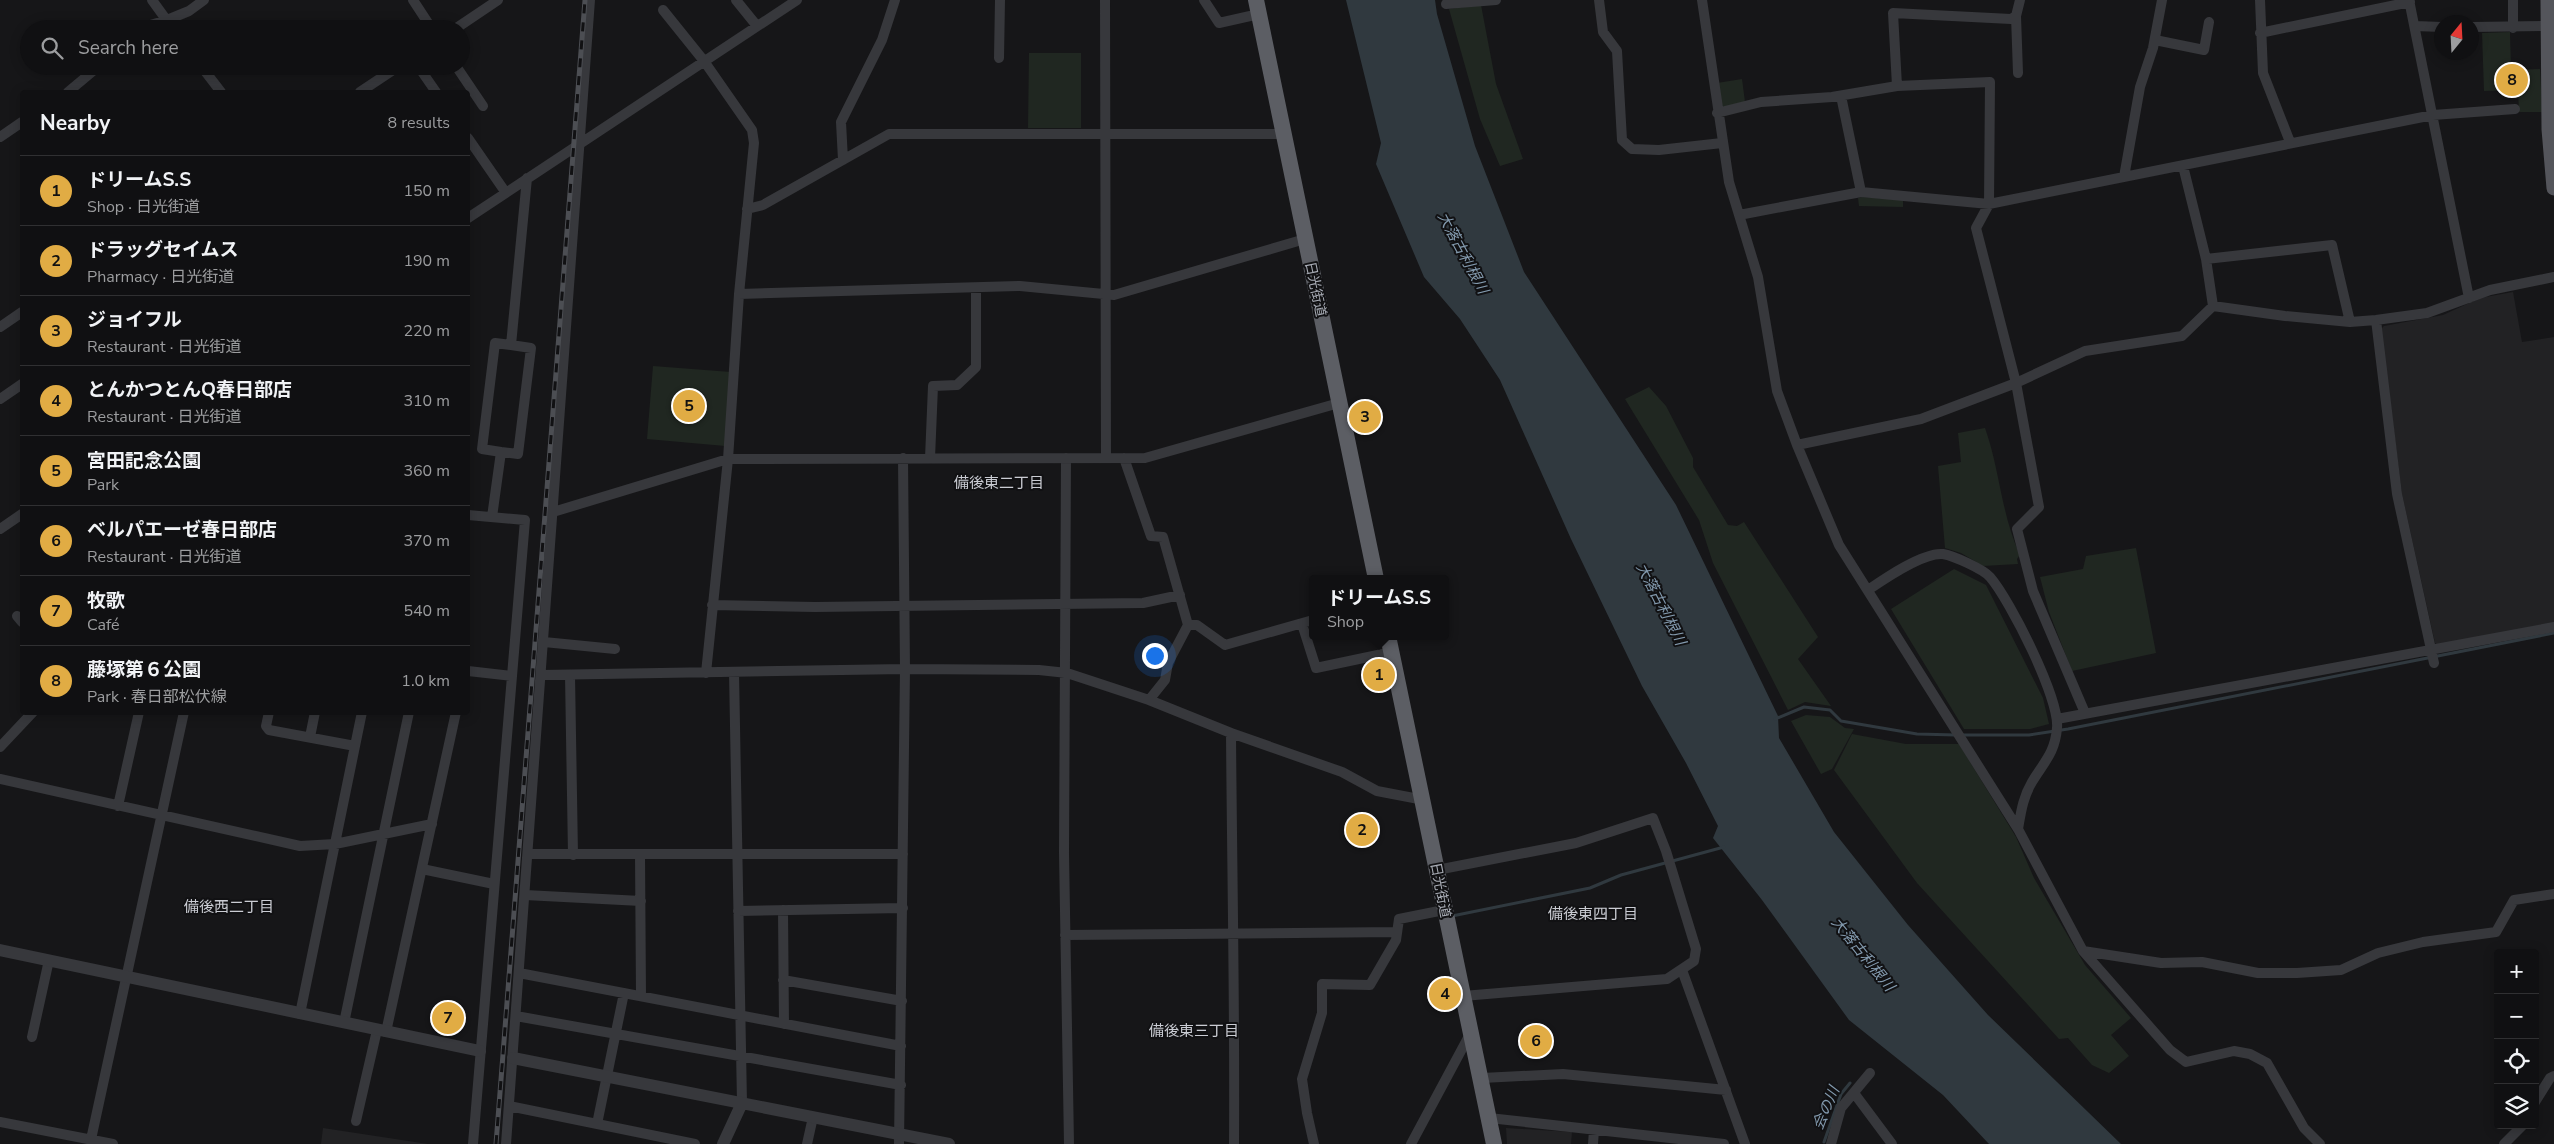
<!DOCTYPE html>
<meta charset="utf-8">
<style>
body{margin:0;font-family:"Nunito Sans","Noto Sans JP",sans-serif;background:#19191b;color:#f1f3f6}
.controls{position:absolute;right:15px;bottom:15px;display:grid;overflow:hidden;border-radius:5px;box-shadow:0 2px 12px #0003}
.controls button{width:45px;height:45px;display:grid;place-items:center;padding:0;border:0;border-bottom:1px solid #303032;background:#101012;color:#f1f3f6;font:25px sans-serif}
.compass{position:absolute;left:2434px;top:15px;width:45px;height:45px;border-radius:50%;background:#101012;box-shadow:0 2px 12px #0003;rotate:18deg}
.you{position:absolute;left:1154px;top:655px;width:18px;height:18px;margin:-12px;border:4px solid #fff;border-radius:50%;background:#1a73e8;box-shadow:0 0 0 8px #1a73e833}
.badge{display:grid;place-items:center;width:32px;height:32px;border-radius:50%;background:#e1ac44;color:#111;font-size:16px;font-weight:700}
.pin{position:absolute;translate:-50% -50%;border:2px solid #fff;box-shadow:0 1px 5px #0006}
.popup{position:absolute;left:1309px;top:575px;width:140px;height:65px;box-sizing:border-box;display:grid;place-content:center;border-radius:5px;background:#101012;filter:drop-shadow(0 1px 4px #0005);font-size:16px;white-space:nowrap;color:#9c9d9f}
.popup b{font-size:19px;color:#f1f3f6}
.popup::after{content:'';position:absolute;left:50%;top:100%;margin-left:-10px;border:10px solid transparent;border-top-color:#101012}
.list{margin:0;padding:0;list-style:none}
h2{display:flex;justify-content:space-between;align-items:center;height:65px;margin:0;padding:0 20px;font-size:21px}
h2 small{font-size:16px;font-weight:400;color:#9c9d9f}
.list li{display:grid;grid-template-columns:32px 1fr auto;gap:15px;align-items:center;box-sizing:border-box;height:70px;padding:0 20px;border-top:1px solid #303032}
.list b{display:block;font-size:19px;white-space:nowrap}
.list p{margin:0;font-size:16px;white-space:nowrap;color:#9c9d9f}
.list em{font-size:16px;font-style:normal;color:#9c9d9f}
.icon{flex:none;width:28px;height:28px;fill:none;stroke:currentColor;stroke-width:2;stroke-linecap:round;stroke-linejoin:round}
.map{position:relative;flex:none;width:2554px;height:1144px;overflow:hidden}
.search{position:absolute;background:#101012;box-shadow:0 2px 12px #0003;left:20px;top:20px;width:450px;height:55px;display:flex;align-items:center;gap:12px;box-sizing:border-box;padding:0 18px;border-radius:28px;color:#9c9d9f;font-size:19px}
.panel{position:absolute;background:#101012;box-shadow:0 2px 12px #0003;left:20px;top:90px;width:450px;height:625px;border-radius:5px}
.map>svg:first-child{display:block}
.built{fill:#222224}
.green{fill:#202721}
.water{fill:#30393f}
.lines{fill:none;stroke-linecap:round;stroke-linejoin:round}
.stream{stroke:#30393f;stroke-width:3}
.minor{stroke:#37383c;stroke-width:10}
.tertiary{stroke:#37383c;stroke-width:12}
.primary{stroke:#54555b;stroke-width:15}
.trunk{stroke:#5c5e64;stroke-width:16}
.rail-casing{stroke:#4c4e53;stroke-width:5}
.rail{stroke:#111113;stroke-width:3;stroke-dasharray:9;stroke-linecap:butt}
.labels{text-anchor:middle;stroke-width:4;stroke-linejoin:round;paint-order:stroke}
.street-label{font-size:14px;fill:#a9adb6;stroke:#111113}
.water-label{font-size:15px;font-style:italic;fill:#839aae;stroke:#111113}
.neighbourhood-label{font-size:15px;fill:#caccd3;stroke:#111113}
</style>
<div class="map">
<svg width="2554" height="1144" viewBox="0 0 2554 1144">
<rect width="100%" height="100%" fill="#161618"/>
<path class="built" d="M2513 292 2522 342 2554 337V624L2439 646 2435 643 2402 494 2381 329 2384 326 2443 315 2480 298Z
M323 1128 428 1144H321Z
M1506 1128 1572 1132 1571 1144H1507Z"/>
<path class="green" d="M1481 5 1496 84 1523 159 1500 166 1480 119 1449 9Z
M2510 32 2511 70 2540 69 2542 112H2519L2518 90 2484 91 2482 33Z
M1029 53H1081V128H1028Z
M1742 79 1745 102 1724 107 1720 104 1717 83Z
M1863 197 1903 200V207L1859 206 1858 198Z
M653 366 731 372 725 446 647 439Z
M1649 387 1666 406 1693 458V467L1728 525 1737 526 1744 522 1818 637 1798 659 1831 706 1805 702 1788 710 1713 563 1699 520 1625 399Z
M1985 428C2000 470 2001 514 2020 555L2017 559 2018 564 1983 566 1961 553 1945 548 1938 466 1961 462 1958 433Z
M2136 548 2156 653 2072 671 2049 612 2040 577 2083 569 2086 556Z
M1954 569 1986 585 2043 698 2049 724 2030 729H1964L1891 609Z
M1806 715 1830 717 1845 728 1854 729 1832 769 1821 774 1791 721Z
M1852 734 1906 744H1959L2016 837 2034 878 2085 965 2131 1018 2111 1035 2129 1056 2109 1073 2092 1065 2068 1038 2059 1039 1917 883 1834 770Z"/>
<path class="water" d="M1346 0H1435L1437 14 1475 146 1524 272 1676 505 1778 716 1779 738 1834 832 1908 925 1988 1015 2121 1144H1989L1943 1095 1849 1020 1762 900 1713 838 1718 826 1686 763 1642 686 1571 539 1500 380 1460 319 1424 277 1376 164 1381 143Z"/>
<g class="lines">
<path class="stream" d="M1775 719 1804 707 1830 710 1841 721 1917 734 1956 735
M1962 735H2029L2068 729 2554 633
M1452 916 1590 888 1621 875 1724 847
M1824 1142 1841 1094 1850 1083"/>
<path class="minor" d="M152 0 173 29
M413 0 432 29
M736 0 757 26
M1105 0 1106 458
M1204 0 1219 23 1259 14
M1599 0 1603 32 1617 51 1622 140 1632 149 1659 150 1722 143
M1702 0 1729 182 1758 277 1777 391 1797 445 1839 545 2018 829 2083 951 2170 1050 2186 1062 2234 1051 2250 1054 2267 1063 2304 1128 2320 1144
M2260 0 2263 73 2290 142
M2409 0 2469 298
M1446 4 1496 0
M663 10 704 61 752 130 754 143 739 294 728 459 706 673
M2016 16 2018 73
M2415 26 2442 27
M2472 27 2548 26
M2513 28V0
M137 29 167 20 189 11 204 0
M455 29 498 0
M2260 33 2410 2
M2155 40 2204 50 2209 22
M999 58 1000 0
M201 66 221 92
M418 66 436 92
M456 66 483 106
M1897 86 1893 13 2011 19 2016 16 2020 0
M68 92 99 66
M360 92 399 66
M1841 96 1861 192
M1717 113 1761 102 1832 97 1897 86 1990 82 1989 204 1976 228 2016 383 2039 507 2017 529 2033 591 2085 713
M0 137 22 122
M468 138 506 193
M843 160 841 122 882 40 895 0
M2183 166 2206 259 2213 306
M2124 177 2140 87 2153 48 2162 0
M747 209 763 205 889 134H1283
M1739 215 1861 192 1989 204 2433 115 2515 109
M468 218 797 0
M2206 259 2332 245 2350 322
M739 294 1020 286 1114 295 1305 239
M2213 306 2285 316 2350 322 2376 320 2427 313 2490 290 2554 277
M2376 320 2397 494 2434 663
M0 327 22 312
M0 399 22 384
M1797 445 1921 419 2016 383 2085 351 2182 336 2213 306
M501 452 518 454 531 348 511 345
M930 458 933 386 957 385 976 367V288
M1066 458 1064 853 1069 1144
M1124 458 1151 536 1163 537 1188 625 1168 663 1165 680 1149 700
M553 512 728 459 1145 458 1339 403
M468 515 525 520 473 1144
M492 517 501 452 482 449 495 343 511 345 527 178
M0 529 22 514
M1868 590C1884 579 1923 552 1943 554 1954 556 1983 569 1990 577 2010 600 2060 699 2057 728 2055 753 2044 762 2032 782 2023 797 2021 812 2018 829
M712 605 815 607 1143 603 1180 595
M17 616 22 622
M1302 624 1316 668 1392 652
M1188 625H1197L1225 645 1313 620
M544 642 615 649
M468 671 512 676
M734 672 742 1103
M541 675 905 669 1039 670 1067 673 1149 700 1231 733 1342 772 1377 791 1424 800
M570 675 573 855
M269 712 266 726 269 730 355 746
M2057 719 2554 627
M1231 733C1232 870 1235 1007 1234 1144
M310 737 315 712
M0 747 33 712
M0 779 300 846 335 844 432 824
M118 806 139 712
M528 854H903
M640 855 641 996
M422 869 494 884
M1437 870 1576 843 1653 818 1666 851 1696 949 1694 961 1667 979 1463 996
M525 895 641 901
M783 910 784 1024
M738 911 903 908
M1065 935 1397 932
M2083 951 2161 963 2202 962 2258 973H2297L2341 970 2378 953 2423 942 2496 932 2514 900 2554 894
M1682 970 1745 1144
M519 973 901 1046
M783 980 902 1001
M300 1014 362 712
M516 1016 901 1085
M344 1023 409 712
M386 1032 456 712
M32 1037 49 960
M1482 1078 1563 1074 1726 1090
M1854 1093 1892 1144
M2535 1102 2550 1078 2554 1076
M509 1106 695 1144
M1489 1118 1724 1144
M356 1121 377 1030
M0 1122 113 1144
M597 1124 624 993
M90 1144 184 712
M506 1144 590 0
M807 1144 813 1117
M899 1144 905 669 903 458
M1314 1144 1307 1113 1302 1079 1322 1013V984L1370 985 1396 940 1399 919 1444 910
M1411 1144 1470 1034
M1593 1144 1594 1130
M1831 1144 1841 1108 1870 1073
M2504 1144 2523 1125"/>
<path class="tertiary" d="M0 950 480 1051
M513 1058 949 1144
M723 1144 742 1103"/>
<path class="primary" d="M2548 0 2549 129 2554 188"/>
<path class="trunk" d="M1256 0 1376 579
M1388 636 1494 1144"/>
<defs>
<path id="rail" d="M496 1144 585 0"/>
</defs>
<use href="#rail" class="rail-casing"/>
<use href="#rail" class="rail"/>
</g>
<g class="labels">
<g class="street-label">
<text transform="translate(1316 289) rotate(78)" y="5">日光街道</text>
<text transform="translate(1441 890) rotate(79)" y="5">日光街道</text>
</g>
<g class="water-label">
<text transform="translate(1463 253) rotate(62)" y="5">大落古利根川</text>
<text transform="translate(1661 604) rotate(63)" y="5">大落古利根川</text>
<text transform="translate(1863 954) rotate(51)" y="5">大落古利根川</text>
<text transform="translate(1826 1108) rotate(-67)" y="5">会の川</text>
</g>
<g class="neighbourhood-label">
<text x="999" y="488">備後東二丁目</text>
<text x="229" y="912">備後西二丁目</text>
<text x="1593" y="919">備後東四丁目</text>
<text x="1194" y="1036">備後東三丁目</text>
</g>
</g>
</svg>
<div class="controls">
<button>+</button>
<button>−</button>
<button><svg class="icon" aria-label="locate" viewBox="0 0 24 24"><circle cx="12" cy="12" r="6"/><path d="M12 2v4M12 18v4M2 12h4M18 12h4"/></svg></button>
<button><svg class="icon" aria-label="layers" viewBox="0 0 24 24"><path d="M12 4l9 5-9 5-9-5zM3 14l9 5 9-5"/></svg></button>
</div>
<svg class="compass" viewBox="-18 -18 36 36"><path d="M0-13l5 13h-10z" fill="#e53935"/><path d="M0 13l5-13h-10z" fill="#9c9d9f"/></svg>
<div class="you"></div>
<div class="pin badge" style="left:1379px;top:675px">1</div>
<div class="popup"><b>ドリームS.S</b>Shop</div>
<div class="pin badge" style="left:1362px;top:830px">2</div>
<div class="pin badge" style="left:1365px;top:417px">3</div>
<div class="pin badge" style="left:1445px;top:994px">4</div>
<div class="pin badge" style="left:689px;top:406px">5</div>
<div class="pin badge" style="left:1536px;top:1041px">6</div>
<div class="pin badge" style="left:448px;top:1018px">7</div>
<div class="pin badge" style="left:2512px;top:80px">8</div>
<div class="search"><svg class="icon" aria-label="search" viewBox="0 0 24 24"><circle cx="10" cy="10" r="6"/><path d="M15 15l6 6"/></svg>Search here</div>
<section class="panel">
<h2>Nearby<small>8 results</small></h2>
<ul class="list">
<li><span class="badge">1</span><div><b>ドリームS.S</b><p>Shop · 日光街道</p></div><em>150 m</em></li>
<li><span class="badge">2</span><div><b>ドラッグセイムス</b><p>Pharmacy · 日光街道</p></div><em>190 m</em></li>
<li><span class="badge">3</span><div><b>ジョイフル</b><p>Restaurant · 日光街道</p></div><em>220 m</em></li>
<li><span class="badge">4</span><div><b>とんかつとんQ春日部店</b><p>Restaurant · 日光街道</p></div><em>310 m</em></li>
<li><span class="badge">5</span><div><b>宮田記念公園</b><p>Park</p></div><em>360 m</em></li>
<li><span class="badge">6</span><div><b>ベルパエーゼ春日部店</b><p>Restaurant · 日光街道</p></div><em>370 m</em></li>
<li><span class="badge">7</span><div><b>牧歌</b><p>Café</p></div><em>540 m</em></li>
<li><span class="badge">8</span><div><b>藤塚第６公園</b><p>Park · 春日部松伏線</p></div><em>1.0 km</em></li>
</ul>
</section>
</div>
